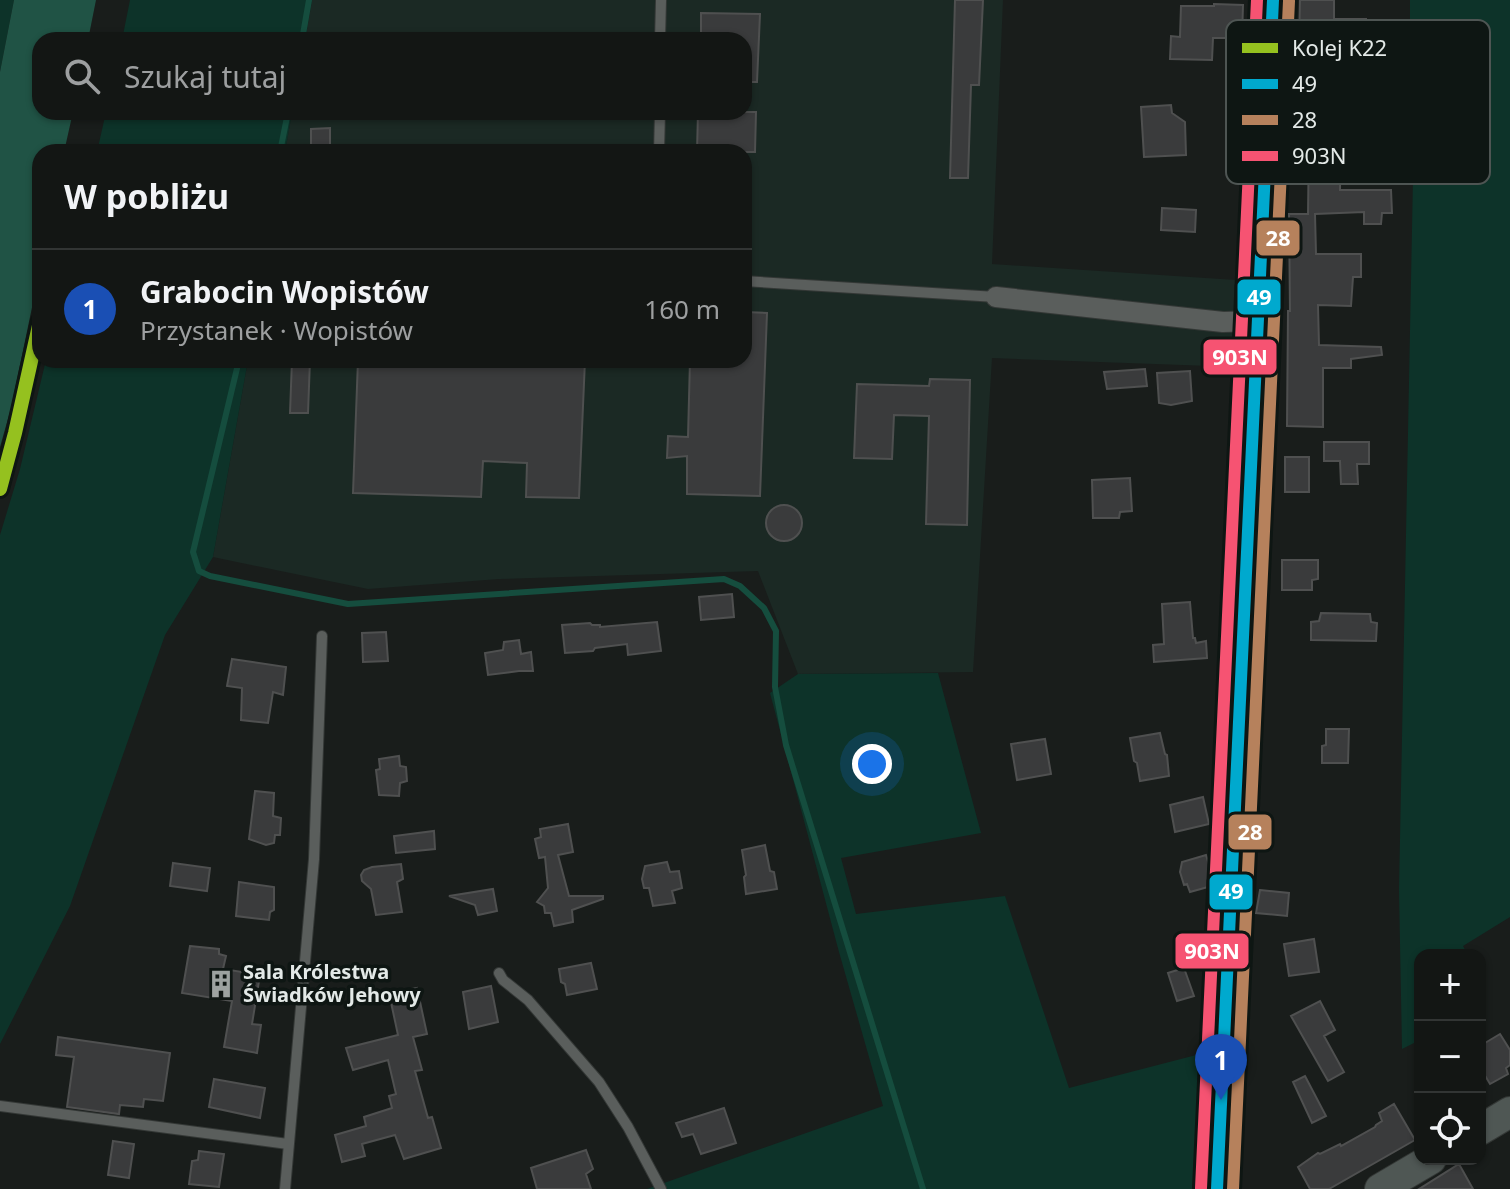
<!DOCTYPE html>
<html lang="pl">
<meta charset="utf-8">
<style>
body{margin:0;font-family:"Noto Sans",sans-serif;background:#202322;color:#f1f3f6}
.controls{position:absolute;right:24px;bottom:24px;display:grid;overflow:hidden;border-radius:16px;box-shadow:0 2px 6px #0004}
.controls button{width:72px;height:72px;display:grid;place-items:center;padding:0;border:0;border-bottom:2px solid #323534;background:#131614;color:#f1f3f6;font:40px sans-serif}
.you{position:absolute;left:872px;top:764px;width:28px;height:28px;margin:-20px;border:6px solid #fff;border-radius:50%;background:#1a73e8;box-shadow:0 0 0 12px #1a73e833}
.badge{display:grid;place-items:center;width:52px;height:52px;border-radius:50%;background:#9ca2a0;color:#fff;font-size:26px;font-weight:700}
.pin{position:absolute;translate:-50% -66px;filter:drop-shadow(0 2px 4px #0008)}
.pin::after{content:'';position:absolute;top:42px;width:28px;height:24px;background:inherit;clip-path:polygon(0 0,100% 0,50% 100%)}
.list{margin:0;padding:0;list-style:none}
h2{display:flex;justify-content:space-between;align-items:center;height:104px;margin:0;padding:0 32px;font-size:34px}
h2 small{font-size:26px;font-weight:400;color:#9d9fa0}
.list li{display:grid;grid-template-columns:52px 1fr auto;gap:24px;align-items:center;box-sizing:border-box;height:120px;padding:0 32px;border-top:2px solid #323534}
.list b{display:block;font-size:30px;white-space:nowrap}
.list p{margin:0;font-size:26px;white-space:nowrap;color:#9d9fa0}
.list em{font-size:26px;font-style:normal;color:#9d9fa0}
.icon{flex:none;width:44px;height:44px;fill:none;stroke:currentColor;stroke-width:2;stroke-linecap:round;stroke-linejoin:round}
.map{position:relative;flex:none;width:1510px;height:1189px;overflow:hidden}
.search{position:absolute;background:#131614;box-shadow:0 2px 6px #0004;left:32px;top:32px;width:720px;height:88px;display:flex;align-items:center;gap:20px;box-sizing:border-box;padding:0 28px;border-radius:24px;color:#9d9fa0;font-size:30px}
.panel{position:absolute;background:#131614;box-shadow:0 2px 6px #0004;left:32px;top:144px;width:720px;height:224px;border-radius:24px}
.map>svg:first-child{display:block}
.built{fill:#1b2924}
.green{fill:#0d3329}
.forest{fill:#205345}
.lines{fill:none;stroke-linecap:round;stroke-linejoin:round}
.stream{stroke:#154d3e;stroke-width:6}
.building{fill:#3a3b3c;stroke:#4f5050;stroke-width:2}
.lane-casing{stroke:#343836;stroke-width:12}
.street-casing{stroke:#343836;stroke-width:22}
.secondary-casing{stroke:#343836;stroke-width:32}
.lane{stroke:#5a5e5c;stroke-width:10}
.street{stroke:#5a5e5c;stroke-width:20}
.secondary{stroke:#4f5754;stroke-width:30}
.bus-1-casing{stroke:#0e1613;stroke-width:18}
.bus-2-casing{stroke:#0e1613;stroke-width:18}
.bus-3-casing{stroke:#0e1613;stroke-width:18}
.bus-1{stroke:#00a9ce;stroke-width:12}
.bus-2{stroke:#b6815c;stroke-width:12}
.bus-3{stroke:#f65372;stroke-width:12}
.rail-1-casing{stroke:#0e1613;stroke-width:20}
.rail-1{stroke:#95c11f;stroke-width:14}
.labels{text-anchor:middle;stroke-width:7;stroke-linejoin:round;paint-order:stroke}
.poi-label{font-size:20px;font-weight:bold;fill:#e3e9e7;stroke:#0e1613;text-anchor:start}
.key{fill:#0e1613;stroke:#4e5553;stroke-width:2}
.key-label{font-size:22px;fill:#e3e9e7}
.line-badge{stroke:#0e1613;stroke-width:3}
.badge-label{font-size:22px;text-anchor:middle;font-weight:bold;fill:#fff}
</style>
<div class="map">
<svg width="1510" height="1189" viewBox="0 0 1510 1189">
<rect width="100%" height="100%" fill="#191d1b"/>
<path class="built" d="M312 0H1003L992 264 1236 280 1238 367 992 358 973 672 798 674 758 571 499 579 368 589 213 557 248 360H744V152H285L292 112H744V40H305Z"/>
<path class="green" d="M0 0H14L0 72Z
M130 0H312L305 40H122Z
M1410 0H1510V917L1463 946 1468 955H1420V1040L1402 1049 1399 890 1415 77 1410 48Z
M106 112H292L285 152H97Z
M46 360H248L213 557 165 635 70 906 0 1044V535L20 469Z
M938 673 981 833 841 858 856 914 1005 896 1069 1088 1231 1046 1226 1189H647L883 1106 839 952 770 693 798 674Z"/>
<path class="forest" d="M14 0H96L88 40H40V112H73L64 152H40V269L11 408 0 447V72Z"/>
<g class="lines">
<path class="stream" d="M302 40 309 0
M280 152 288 112
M239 360 193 552 199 571 210 576 348 604 724 579 740 586 764 608 776 631 775 687 786 745 923 1189"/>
</g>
<path class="building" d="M955 0H983L979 85H971L968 178H950Z
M1300 0H1334V19H1366L1367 43 1334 44 1330 77H1296V43H1299Z
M1214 4 1243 5 1242 38H1213L1212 60 1170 59 1171 36 1180 37 1181 6H1214Z
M701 13 760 14 757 82H744V40H701Z
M1171 105 1172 113 1185 122 1186 155 1144 157 1141 107Z
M1325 105 1326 137 1341 136 1340 190H1391L1392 213H1382L1381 224H1364V212L1315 214 1316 254H1361V277H1353L1351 306 1318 305 1319 345 1381 347 1382 355 1351 359V368H1323V427L1287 426 1288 311H1290L1289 214H1308L1309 138H1297L1296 106Z
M698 112H756L755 152H697Z
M330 128V152H311V129Z
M1162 208 1196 210 1195 232 1161 230Z
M744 312 767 313 760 496 687 494V456L667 458 668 436 688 437 690 360H744Z
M292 360H310L308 413H290Z
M358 360H585L579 498 526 497 527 463 483 461 481 497 353 493Z
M1145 369 1147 386 1107 389 1104 372Z
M1190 371 1192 401 1171 405 1159 403 1157 373Z
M930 379 970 380 967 525 926 524 929 416 894 415 892 459 854 458 857 384 929 386Z
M1324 442H1369V464H1357L1358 484H1341L1340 461H1324Z
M1285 457H1309V492H1285Z
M1130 478 1132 511 1120 512 1119 518H1093L1092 480Z
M766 523a18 18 0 1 1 36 0a18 18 0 1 1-36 0Z
M1282 560H1318V579L1312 580V590H1282Z
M732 594 734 617 701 620 699 597Z
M1190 602 1193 638H1195L1196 643 1206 641 1207 658 1154 662 1153 645 1164 644 1162 604Z
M1321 613 1370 614 1371 622 1377 623 1376 641 1311 640V622L1319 621Z
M657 622 661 651 628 655 627 644 595 648 593 651 565 653 562 625 590 623 592 625H600V627Z
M386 632 388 661 363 662 362 633Z
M519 640 521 654 531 652 533 671H519L488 675 485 653 503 650 504 642Z
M232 659 286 667 283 695 273 692 268 723 241 720 242 688 227 686Z
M1326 729H1349L1348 763H1322V746L1326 745Z
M1160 733 1165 754 1167 755 1169 776 1140 781 1137 763 1134 761 1130 738Z
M1045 739 1051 774 1017 780 1011 744Z
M399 756 400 766 406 767 407 781 400 783 399 796 379 795 376 770 380 769 379 759Z
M255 791 274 793 273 816 281 818 280 835H275L274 843 266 845 249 839Z
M1203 797 1209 824 1175 832 1170 805Z
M568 824 573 852 558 855 569 896H603V899L572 910 573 922 554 926 551 913H545L544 906 537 902 548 888 545 857 539 858 535 839 541 837 540 829Z
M434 831 435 849 396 853 394 836Z
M765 845 770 871 774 872 777 889 746 894 744 877 746 875 742 850Z
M1206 855 1215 885 1190 892 1187 884 1184 885 1180 872 1182 862Z
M667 862 670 872 679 871 682 888 672 891 675 903 653 906 649 888H644L642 879 645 866Z
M173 863 210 868 207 891 170 886Z
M401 864 403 879 397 882 402 912 376 915 371 889 362 881 361 875 364 870 372 867Z
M239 882 274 887V910L270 912 269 920 236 916Z
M493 889 497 911 478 915 475 905 449 896Z
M1260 890 1289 893 1287 916 1256 913Z
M1314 939 1319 972 1289 976 1284 944Z
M190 946 219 949V954L226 956 223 969 260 975 252 1024 261 1025 257 1053 224 1047 232 1001 182 993Z
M591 963 597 989 567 995 565 984 561 982 559 969Z
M1184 968 1194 996 1177 1001 1168 973Z
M491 986 498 1022 469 1029 463 992Z
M417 988 427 1034 413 1037 422 1070 415 1071 428 1118 432 1117 441 1148 404 1159 395 1135 362 1144 365 1156 342 1162 335 1135 366 1126 364 1117 392 1108 389 1096 396 1094 388 1060 353 1070 346 1048 398 1035 389 993Z
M1320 1001 1335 1030 1324 1036 1344 1072 1328 1081 1291 1016Z
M1500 1034 1510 1050V1065L1506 1068 1508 1074 1490 1084 1480 1067V1046Z
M58 1037 170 1053 163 1101 144 1099 143 1107 120 1105 119 1114 67 1107 74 1057 56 1055Z
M1305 1076 1326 1116 1312 1123 1293 1082Z
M214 1079 265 1088 260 1118 209 1107Z
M1394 1104 1415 1140 1329 1189H1310L1298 1167 1318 1153 1320 1154 1340 1144 1341 1146 1375 1127 1376 1125 1382 1121 1379 1113Z
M724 1108 736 1143 701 1154 693 1134 682 1137 676 1123Z
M113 1141 134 1144 129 1178 108 1175Z
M586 1150 593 1169 586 1174 591 1189H537L531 1168Z
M199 1151 224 1154 219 1187 189 1184 192 1161 198 1160Z
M1459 1164 1473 1189H1419Z"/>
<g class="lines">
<defs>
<path id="lane" d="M660 40 661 0
M659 152 660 112
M744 281 996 297
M499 973 503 980 528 1000 599 1082 628 1127 661 1189
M0 1106 288 1144
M285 1189 314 859 322 636"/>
<path id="street" d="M996 297 1223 322 1257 321
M1217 1189 1226 979 1273 0"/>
<path id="secondary" d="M1480 1130 1510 1112
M1380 1189 1431 1159"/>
</defs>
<use href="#lane" class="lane-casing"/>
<use href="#street" class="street-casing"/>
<use href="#secondary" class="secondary-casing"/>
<use href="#lane" class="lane"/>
<use href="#street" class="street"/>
<use href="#secondary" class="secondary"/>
<defs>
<path id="bus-1" d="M1217 1189 1273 0"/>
<path id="bus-2" d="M1233 1189 1289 1"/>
<path id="bus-3" d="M1201 1188 1257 0"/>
</defs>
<use href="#bus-1" class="bus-1-casing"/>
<use href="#bus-2" class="bus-2-casing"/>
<use href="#bus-3" class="bus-3-casing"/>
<use href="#bus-1" class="bus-1"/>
<use href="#bus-2" class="bus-2"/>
<use href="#bus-3" class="bus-3"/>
<defs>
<path id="rail-1" d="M0 489 15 433 40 321"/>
</defs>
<use href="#rail-1" class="rail-1-casing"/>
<use href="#rail-1" class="rail-1"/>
</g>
<defs>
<symbol id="building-bare" viewBox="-9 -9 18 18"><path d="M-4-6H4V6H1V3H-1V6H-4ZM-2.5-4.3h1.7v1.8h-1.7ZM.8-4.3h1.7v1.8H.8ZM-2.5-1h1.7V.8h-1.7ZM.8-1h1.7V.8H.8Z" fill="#9ca2a0" stroke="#0e1613" stroke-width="2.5" paint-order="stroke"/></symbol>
</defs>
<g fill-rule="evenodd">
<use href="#building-bare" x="201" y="964" width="40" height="40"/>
</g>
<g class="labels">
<g class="poi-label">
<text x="243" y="979">Sala Królestwa<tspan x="243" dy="23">Świadków Jehowy</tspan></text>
</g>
</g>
<rect x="1226" y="20" width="264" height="164" rx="12" class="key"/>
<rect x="1242" y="43" width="36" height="10" fill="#95c11f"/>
<rect x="1242" y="79" width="36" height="10" fill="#00a9ce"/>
<rect x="1242" y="115" width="36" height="10" fill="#b6815c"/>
<rect x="1242" y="151" width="36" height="10" fill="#f65372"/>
<g class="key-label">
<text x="1292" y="56">Kolej K22</text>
<text x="1292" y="92">49</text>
<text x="1292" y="128">28</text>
<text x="1292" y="164">903N</text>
</g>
<g class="line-badge">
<rect x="1255" y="219" width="46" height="38" rx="8" fill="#b6815c"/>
<rect x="1236" y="278" width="46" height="38" rx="8" fill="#00a9ce"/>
<rect x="1202" y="338" width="76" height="38" rx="8" fill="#f65372"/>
<rect x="1227" y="813" width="46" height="38" rx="8" fill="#b6815c"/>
<rect x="1208" y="873" width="46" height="38" rx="8" fill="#00a9ce"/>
<rect x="1174" y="932" width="76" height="38" rx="8" fill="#f65372"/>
</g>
<g class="badge-label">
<text x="1278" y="246">28</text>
<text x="1259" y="305">49</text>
<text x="1240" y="365">903N</text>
<text x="1250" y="840">28</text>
<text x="1231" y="899">49</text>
<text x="1212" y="959">903N</text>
</g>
</svg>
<div class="controls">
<button>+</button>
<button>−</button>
<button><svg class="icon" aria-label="locate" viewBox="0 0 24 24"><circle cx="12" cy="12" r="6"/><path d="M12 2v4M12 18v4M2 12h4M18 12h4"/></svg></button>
</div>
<div class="you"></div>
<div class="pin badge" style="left:1221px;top:1100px;background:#1a4fb4">1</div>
<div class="search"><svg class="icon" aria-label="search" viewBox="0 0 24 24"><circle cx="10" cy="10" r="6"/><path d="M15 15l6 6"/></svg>Szukaj tutaj</div>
<section class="panel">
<h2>W pobliżu<small></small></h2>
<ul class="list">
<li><span class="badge" style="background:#1a4fb4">1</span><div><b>Grabocin Wopistów</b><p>Przystanek · Wopistów</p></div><em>160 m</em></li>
</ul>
</section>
</div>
